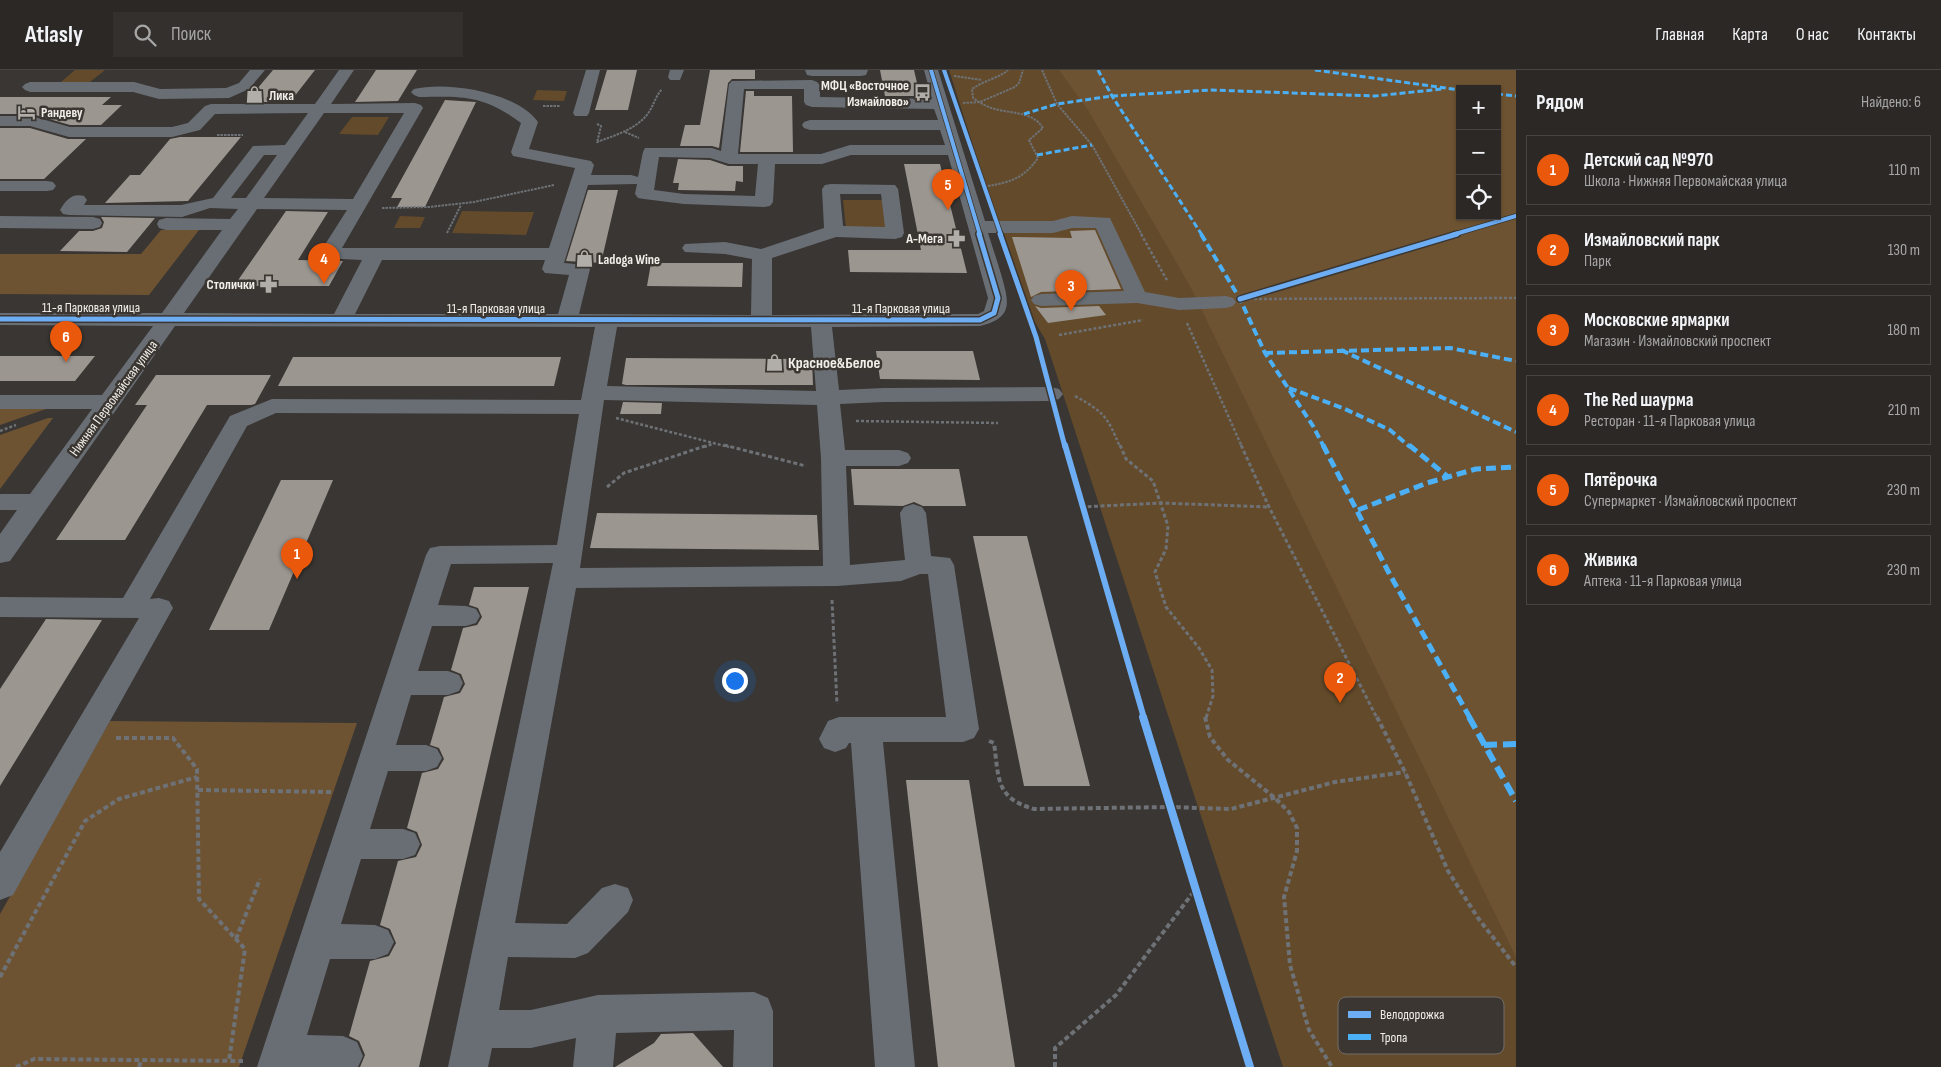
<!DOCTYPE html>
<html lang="ru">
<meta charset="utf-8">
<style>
body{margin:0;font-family:"Sofia Sans Condensed",sans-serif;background:#33302e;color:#f1f3f6}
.controls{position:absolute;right:15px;top:15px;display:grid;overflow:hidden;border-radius:0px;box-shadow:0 1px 4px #0004}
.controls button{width:45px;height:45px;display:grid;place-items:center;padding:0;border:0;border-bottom:1px solid #474443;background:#2b2826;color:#f1f3f6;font:25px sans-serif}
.you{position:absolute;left:734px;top:610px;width:18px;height:18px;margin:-12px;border:4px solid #fff;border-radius:50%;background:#1a73e8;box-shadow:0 0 0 8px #1a73e833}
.badge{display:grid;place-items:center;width:32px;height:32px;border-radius:50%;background:#ea580c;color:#fff;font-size:16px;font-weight:700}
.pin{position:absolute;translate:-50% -41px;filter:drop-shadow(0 1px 2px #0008)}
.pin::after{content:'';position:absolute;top:26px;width:18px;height:15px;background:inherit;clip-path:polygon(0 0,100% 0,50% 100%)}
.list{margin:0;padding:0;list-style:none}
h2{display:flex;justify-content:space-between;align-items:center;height:65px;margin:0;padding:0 20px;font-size:21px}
h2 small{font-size:16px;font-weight:400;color:#a6a6a7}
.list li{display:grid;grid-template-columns:32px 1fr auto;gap:15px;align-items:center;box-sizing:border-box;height:70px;margin:0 10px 10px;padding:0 10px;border:1px solid #474443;border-radius:0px}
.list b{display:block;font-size:19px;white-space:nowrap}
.list p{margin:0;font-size:16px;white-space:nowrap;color:#a6a6a7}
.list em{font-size:16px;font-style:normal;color:#a6a6a7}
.icon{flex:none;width:28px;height:28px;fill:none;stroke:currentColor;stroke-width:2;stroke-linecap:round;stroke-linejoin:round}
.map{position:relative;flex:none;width:1516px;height:997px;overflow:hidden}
header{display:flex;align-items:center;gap:30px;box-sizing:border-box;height:70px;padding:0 25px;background:#2b2826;border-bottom:1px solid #474443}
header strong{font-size:24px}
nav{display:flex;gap:28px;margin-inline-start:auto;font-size:18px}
.search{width:350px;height:45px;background:#33302e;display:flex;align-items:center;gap:12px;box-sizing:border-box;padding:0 18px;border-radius:0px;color:#a6a6a7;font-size:19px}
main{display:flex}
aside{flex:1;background:#2b2826}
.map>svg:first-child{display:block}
.green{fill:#634a2a;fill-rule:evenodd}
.forest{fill:#6d5332;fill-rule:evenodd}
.building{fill:#9c9690}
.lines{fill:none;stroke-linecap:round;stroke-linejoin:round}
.path-far3{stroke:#6e7276;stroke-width:2;stroke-dasharray:2.5 1;stroke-linecap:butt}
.path-far2{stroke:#6e7276;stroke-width:2.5;stroke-dasharray:3 2;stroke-linecap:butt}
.path-far1{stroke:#6e7276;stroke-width:3;stroke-dasharray:4 2.5;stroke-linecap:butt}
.path{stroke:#6e7276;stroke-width:4;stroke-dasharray:5 3;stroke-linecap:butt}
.minor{fill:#696e75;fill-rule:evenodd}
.quiet-far3{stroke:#4cb0f7;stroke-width:3;stroke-dasharray:6 3;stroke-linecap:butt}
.quiet-far2{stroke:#4cb0f7;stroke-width:4;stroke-dasharray:8 4;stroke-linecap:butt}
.quiet-far1{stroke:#4cb0f7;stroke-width:5;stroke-dasharray:10 5;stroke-linecap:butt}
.quiet{stroke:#4cb0f7;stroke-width:6;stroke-dasharray:13 6;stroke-linecap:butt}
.cycleway-far3-casing{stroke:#3b3631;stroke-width:5.5}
.cycleway-far2-casing{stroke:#3b3631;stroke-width:8}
.cycleway-far1-casing{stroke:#3b3631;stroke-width:9}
.cycleway-casing{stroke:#3b3631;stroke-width:11}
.cycleway-far3{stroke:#6dadf4;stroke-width:4}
.cycleway-far2{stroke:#6dadf4;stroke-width:5}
.cycleway-far1{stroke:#6dadf4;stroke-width:6}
.cycleway{stroke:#6dadf4;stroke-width:8}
.labels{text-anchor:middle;stroke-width:5;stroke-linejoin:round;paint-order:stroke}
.far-poi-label{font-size:14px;font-weight:bold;fill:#f1eeea;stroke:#3b3631;text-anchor:end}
.far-street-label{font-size:14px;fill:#f1eeea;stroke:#3b3631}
.poi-label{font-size:16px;font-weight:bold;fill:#f1eeea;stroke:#3b3631;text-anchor:start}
.key{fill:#3b3631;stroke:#726d68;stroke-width:1}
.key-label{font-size:14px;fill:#f1eeea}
</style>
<header>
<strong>Atlasly</strong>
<div class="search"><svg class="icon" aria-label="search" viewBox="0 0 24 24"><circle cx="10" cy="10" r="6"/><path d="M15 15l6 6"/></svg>Поиск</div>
<nav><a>Главная</a><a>Карта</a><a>О нас</a><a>Контакты</a></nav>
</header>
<main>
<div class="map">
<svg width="1516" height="997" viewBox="0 0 1516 997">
<rect width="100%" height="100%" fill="#393633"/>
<path class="green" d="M75 0H105L90 12H61Z
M949 0H1516V997H1283L1045 269 1023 233ZM1460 19H1497V146H1460Z
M537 20 567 21 564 31 533 30Z
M352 47H389L378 65 339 64Z
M843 130H882L887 159H846Z
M462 141 534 142 526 165 452 163Z
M400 146 425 147 420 158H394Z"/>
<path class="forest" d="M1059 0H1516V887L1190 216 1088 40ZM1460 19H1497V146H1460Z
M161 160H199L149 225 0 224V184H141Z
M49 336 46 339 0 355V337Z
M48 348H53L0 419V365Z
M110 651 357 653 239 997H0V844Z"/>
<path class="building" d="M273 0H315L290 32H246Z
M376 0H417L398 31 355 32Z
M607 0H637L628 40H595Z
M710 0H755V9H732L728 13 719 78 712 76H680L685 55H700Z
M880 0H914L920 26H885Z
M746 21H754V26H792L793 82H740Z
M0 27H111L102 35H122L101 55H70L32 44H0Z
M445 30 476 32 425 137H397L402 128H391Z
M0 58H30L68 69H86L44 109H0Z
M180 67H241L188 131 105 133 130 105H140L170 69Z
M678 89 710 90 728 96H743V112L736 111 735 121 678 120 679 113H673Z
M904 94H940L967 203 850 202 848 180H921Z
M588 120H618L601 193 566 191Z
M286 141 328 142 298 190 343 191 329 216H234Z
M101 147 155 148 127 182 60 181 79 161H93L102 158 104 152Z
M1095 160 1121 219 1041 222 1031 227 1012 167 1072 168 1070 161Z
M651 193H743L742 217 647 216Z
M1035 236 1041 238 1099 236 1106 245 1048 253Z
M876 281H973L980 310 880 309Z
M0 286H95L75 311H0Z
M293 287H561L554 316H278Z
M626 288 812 289 813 315H626L622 314Z
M156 305H271L255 334 251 335H207L125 470H56L147 335H135Z
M623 332 662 333 661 344H620Z
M851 399H959L966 436H923L914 432 903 436 854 435Z
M281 410H333L269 560H209Z
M597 443 817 445 819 480 590 478Z
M973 466H1027L1090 716H1024Z
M474 517H529L419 997H360L365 985 359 971 349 966 370 891 389 886 396 873 390 859 380 855 398 791 416 787 422 775 417 762 407 758 422 703 438 699 444 689 439 678 430 675 444 627 460 623 465 614 461 604 451 600 463 558 477 555 482 547 478 538 469 535Z
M46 549 102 550 0 716V619Z
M906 710H969L1015 997H938Z
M693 963 723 997H615L654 973 661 964Z"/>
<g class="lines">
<path class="path-far3" d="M1042 0 1057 34 1092 75 1142 165
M954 6 982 10
M963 33 980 32 1015 17 1019 13 1023 0
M543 36H560
M597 54 601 56 597 73
M625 62 639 68
M217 65H243
M597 72C613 66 634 60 646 46 653 38 655 27 662 19
M988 116C1011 112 1024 108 1038 88L1029 70 1043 58C1032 41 1012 44 995 39 987 37 980 33 973 28L972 19C983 11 1001 7 1008 0
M382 138 429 137 474 132 554 115
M447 163 461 135"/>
<path class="path-far2" d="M1141 164 1168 212
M1249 229 1516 228
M1187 253 1242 377
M1059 265 1143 250
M1075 326C1104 342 1107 346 1120 377
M616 348 729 377
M856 351 998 353
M0 361 16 355
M704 377 715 373"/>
<path class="path-far1" d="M724 375 806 396
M1120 375 1126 389 1153 411 1168 456 1166 479 1155 502 1166 537 1199 578 1212 600 1213 626 1206 648
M1241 375 1269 437 1377 648
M607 417 624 403 708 375
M1081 437 1161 433 1269 437
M832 530 837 634"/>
<path class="path" d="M1205 647 1210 667 1228 690 1275 728 1289 742 1297 758V781L1284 827 1290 895 1309 960 1332 997
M1377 647 1405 702 1448 801 1478 848 1516 897
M116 668H173L197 699 199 829 245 879 229 991
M989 671 994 673C999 708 995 728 1034 739L1170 737 1231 739 1335 712 1405 702
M198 720 334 722
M236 869 260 809
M0 907 85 751 119 729 197 707
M16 997 34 989 243 991
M139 997 141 990
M1055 997V978L1116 925 1195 820"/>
<path class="minor" d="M250 0H265L249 19 229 28 159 29 133 22H30L25 20 22 17 25 14 30 12H134L160 19 226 18 239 13Z
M339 0H354L331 34 415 33 421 35 423 38 342 178H549L575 98 513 86 511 82 521 53C484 25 463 26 419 27L414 25 411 22 414 19C447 11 517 22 538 52L529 79 591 91 594 95 591 105H631L638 107 643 82 645 78H712L721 81 729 14 732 11 812 10 817 12 820 15V27L932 29 924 0H938L985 151H1053L1072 146 1110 148 1145 222 1179 228 1226 226 1233 228 1236 232 1233 236 1226 238 1179 240 1137 233 1041 236 1034 234 1031 230 1034 226 1041 224 1124 221 1096 158H1072L1053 163H988C992 176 997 190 1001 204 1009 232 1014 248 980 256L832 257 839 320 884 318 1051 317 1059 319 1063 324 1059 329 1051 331 884 332 840 334 845 380H899L908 383 911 388 908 393 899 396H846L850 495 905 490 900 443 904 437 913 434 922 437 926 443 931 486 950 488 954 495 979 659 974 668 963 672H883L915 997H875L851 673H849L846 678 835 682 824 678 819 669 828 651 839 647H946L928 504H920L901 511 837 516 576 518 515 853 567 854 602 818 615 814 628 818 633 830 628 842 588 883 575 888 508 887 499 940H531L598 925 754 922 768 928 773 941V997H733L734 960 616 963 613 997H573L576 968 531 978H492L488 997H448L553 493 451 494 438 535 466 536 476 539 480 546 476 553 466 556H432L418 601H448L459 605 463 613 459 621 448 625H411L396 675H426L437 679 442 688 437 697 426 701H388L370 759H403L415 763 420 774 415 785 403 789H361L341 854 375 855 388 860 394 872 388 884 375 889H330L307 965 343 966 357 972 363 986 358 997H257L426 485 430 478 440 476 557 475 579 344 276 343 247 356 150 529 159 528 169 531 173 538 13 825 0 830V782L139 548 0 547V527L123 528 230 346 272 329 581 330 595 257 175 256 10 491 0 493V464L17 440H0V424H30L92 339H0V325H102L153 256 0 255V243H162L222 160H166L159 158 157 154 159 150 166 148 230 149 238 139 210 138 182 147 69 145 63 144 60 140C66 130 72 123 84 126L87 130 84 135H181L213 128 253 76 285 75 308 43 215 44 200 60 172 67H69L30 56H0V46H31L70 57H172L188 53 205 36 211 34H315ZM744 19H804V32L806 35 812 37 934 39 938 50H810L804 52 802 55 804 58 810 60H940L945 75H850L821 84H738ZM324 43H404L353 129 264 128ZM264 85H277L246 128H231ZM851 85H948L988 228 984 241 978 244 772 245V188L836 167 895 169 902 167 904 163 898 119 895 115 831 114 825 115 822 119 824 158 761 179 725 172 685 174 682 178 685 182 725 184 752 189 751 245 579 244 590 199 587 195 564 193 588 115 637 114 635 124 638 128 644 129 684 134 764 137 770 136 773 132 775 94H822ZM659 87 710 88 729 94H758L755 126 684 124 654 120ZM840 124H881L885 157 843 156ZM257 139 347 140 319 184 322 188 362 190 334 244 184 243ZM382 190H545L542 199 545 203 569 205 558 244H355ZM617 257H811L816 321 607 316ZM604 330 817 335 821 388 823 496 580 498Z
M586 0H600L589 43 587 46H575L573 43Z
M670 0H684L680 10H670L668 7Z
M805 0H868L866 5 861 6H812L807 5Z
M0 111H47L53 112 56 116 53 120 47 121H0Z
M0 146 93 147 100 149 102 153 100 157 93 159 0 158Z"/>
<path class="quiet-far3" d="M1098 0 1112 26 1202 165
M1315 0 1460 20
M1497 24 1516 26
M1024 44 1057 34 1112 26 1211 20 1375 26 1442 19
M1037 85 1092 75"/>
<path class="quiet-far2" d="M1201 164 1240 229 1265 283 1313 356 1324 377
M1341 280 1516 362
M1265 283 1450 278 1516 291
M1289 318 1345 339 1390 360 1410 377"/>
<path class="quiet-far1" d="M1323 375 1389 503 1470 648
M1409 375 1448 407
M1358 440 1427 413 1476 399 1516 397"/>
<path class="quiet" d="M1469 647 1516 731
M1484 675 1516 674"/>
<defs>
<path id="cycleway-far3" d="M931 0 980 165
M944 0 1001 165
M1452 165 1516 146"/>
<path id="cycleway-far2" d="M1000 164 1036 267 1065 377
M1240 229 1457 164
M0 249 980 250 994 243 998 228 979 164"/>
<path id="cycleway-far1" d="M1065 375 1144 648"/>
<path id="cycleway" d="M1143 647 1250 997"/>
</defs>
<use href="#cycleway-far3" class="cycleway-far3-casing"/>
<use href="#cycleway-far2" class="cycleway-far2-casing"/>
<use href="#cycleway-far1" class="cycleway-far1-casing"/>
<use href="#cycleway" class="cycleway-casing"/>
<use href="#cycleway-far3" class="cycleway-far3"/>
<use href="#cycleway-far2" class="cycleway-far2"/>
<use href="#cycleway-far1" class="cycleway-far1"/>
<use href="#cycleway" class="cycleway"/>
</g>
<defs>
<symbol id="bus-bare" viewBox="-9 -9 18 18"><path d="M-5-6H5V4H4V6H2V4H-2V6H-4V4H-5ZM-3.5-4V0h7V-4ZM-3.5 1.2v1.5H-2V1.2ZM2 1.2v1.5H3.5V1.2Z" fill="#b1aeaa" stroke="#3b3631" stroke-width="2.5" paint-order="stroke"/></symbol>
<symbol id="shop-bare" viewBox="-9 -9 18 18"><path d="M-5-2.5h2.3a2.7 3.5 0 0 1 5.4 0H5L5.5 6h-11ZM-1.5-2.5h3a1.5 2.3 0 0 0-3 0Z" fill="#b1aeaa" stroke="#3b3631" stroke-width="2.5" paint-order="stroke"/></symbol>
<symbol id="hotel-bare" viewBox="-9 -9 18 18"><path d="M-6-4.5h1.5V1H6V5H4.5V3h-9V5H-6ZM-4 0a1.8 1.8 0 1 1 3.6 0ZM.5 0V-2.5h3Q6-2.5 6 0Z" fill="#b1aeaa" stroke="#3b3631" stroke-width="2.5" paint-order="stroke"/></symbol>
<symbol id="pharmacy-bare" viewBox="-9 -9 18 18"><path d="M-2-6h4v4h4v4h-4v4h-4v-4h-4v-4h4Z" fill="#b1aeaa" stroke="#3b3631" stroke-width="2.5" paint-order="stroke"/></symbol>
</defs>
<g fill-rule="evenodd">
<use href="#bus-bare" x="910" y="10" width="25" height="25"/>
<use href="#shop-bare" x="242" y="12" width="25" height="25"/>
<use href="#hotel-bare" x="14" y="30" width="25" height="25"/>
<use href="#pharmacy-bare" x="944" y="156" width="25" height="25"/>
<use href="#shop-bare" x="572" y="176" width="25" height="25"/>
<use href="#pharmacy-bare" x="256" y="202" width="25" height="25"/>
<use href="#shop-bare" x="762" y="280" width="25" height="25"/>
</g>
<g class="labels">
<g class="far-poi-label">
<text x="909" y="20">МФЦ «Восточное<tspan x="909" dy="16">Измайлово»</tspan></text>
<text x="269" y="30" text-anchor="start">Лика</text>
<text x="41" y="47" text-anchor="start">Рандеву</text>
<text x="943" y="173">А-Мега</text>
<text x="598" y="194" text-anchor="start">Ladoga Wine</text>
<text x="255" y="219">Столички</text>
</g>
<g class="far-street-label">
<text x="91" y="242">11-я Парковая улица</text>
<text x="496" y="243">11-я Парковая улица</text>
<text x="901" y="243">11-я Парковая улица</text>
<text transform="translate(113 328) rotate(-54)" y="5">Нижняя Первомайская улица</text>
</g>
<g class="poi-label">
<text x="788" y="298">Красное&amp;Белое</text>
</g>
</g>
<rect x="1338" y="927" width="166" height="57" rx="8" class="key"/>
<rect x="1348" y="941" width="23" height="7" fill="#6dadf4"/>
<rect x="1348" y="964" width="23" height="6" fill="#4cb0f7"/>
<g class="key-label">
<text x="1380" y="949">Велодорожка</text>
<text x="1380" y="972">Тропа</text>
</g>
</svg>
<div class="controls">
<button>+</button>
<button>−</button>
<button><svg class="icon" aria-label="locate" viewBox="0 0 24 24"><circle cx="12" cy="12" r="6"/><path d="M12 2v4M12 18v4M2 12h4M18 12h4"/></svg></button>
</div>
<div class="you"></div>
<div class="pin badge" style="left:297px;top:509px">1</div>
<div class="pin badge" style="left:1340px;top:633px">2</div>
<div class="pin badge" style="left:1071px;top:241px">3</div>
<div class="pin badge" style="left:324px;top:214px">4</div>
<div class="pin badge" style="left:948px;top:140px">5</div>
<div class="pin badge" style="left:66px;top:292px">6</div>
</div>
<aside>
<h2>Рядом<small>Найдено: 6</small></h2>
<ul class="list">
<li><span class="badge">1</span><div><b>Детский сад №970</b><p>Школа · Нижняя Первомайская улица</p></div><em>110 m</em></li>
<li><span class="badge">2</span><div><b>Измайловский парк</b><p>Парк</p></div><em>130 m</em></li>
<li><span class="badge">3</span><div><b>Московские ярмарки</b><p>Магазин · Измайловский проспект</p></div><em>180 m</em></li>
<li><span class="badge">4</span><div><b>The Red шаурма</b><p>Ресторан · 11-я Парковая улица</p></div><em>210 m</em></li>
<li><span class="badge">5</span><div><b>Пятёрочка</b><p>Супермаркет · Измайловский проспект</p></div><em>230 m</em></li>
<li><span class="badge">6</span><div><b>Живика</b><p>Аптека · 11-я Парковая улица</p></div><em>230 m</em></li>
</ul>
</aside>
</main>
